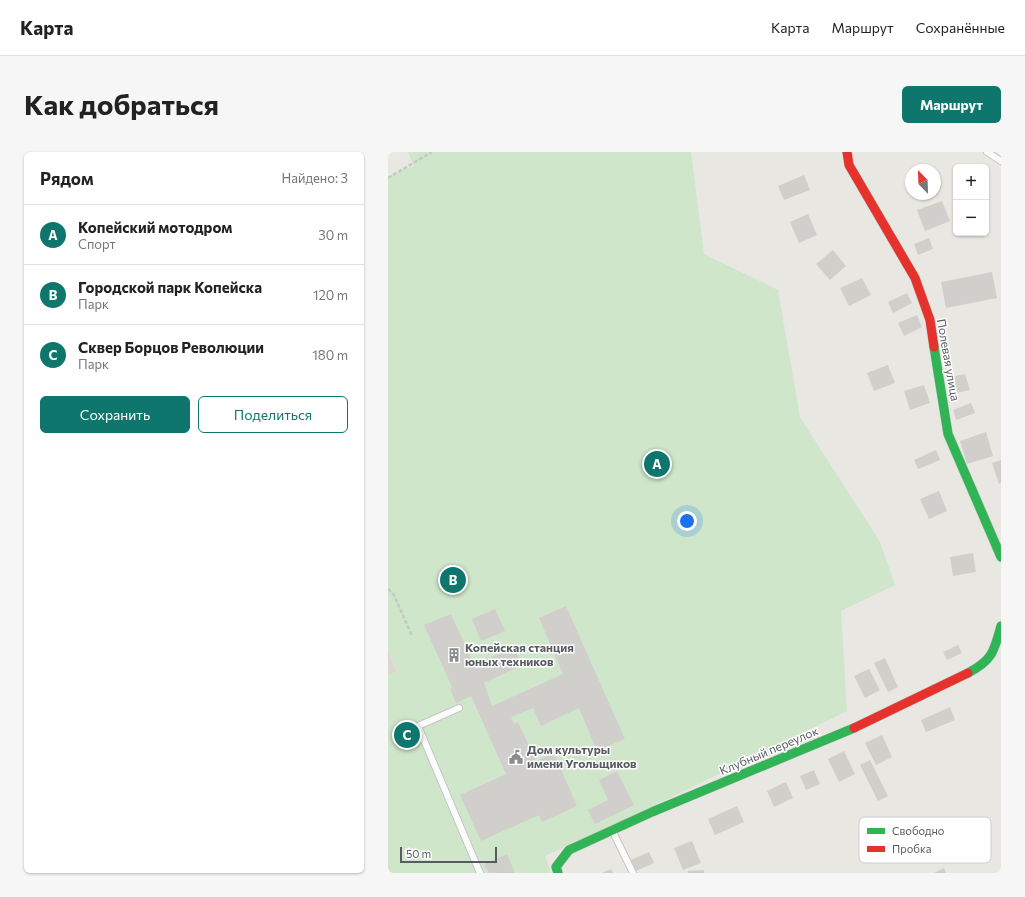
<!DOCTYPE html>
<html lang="ru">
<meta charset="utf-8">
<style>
body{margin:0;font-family:Commissioner,sans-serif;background:#f6f6f6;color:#222}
.controls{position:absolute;right:12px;top:12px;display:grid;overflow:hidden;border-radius:6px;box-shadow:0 1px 3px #0004}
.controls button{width:36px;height:36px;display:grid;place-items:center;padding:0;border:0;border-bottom:1px solid #e0e0e0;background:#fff;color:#222;font:20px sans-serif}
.compass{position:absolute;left:517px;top:12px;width:36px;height:36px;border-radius:50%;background:#fff;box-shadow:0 1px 3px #0004;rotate:337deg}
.scale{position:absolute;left:12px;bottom:10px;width:97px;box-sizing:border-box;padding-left:4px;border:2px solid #585c61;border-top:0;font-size:11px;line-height:14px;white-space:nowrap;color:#585c61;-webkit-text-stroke:3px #fff;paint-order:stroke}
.you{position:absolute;left:299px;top:369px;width:14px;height:14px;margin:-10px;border:3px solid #fff;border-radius:50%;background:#1a73e8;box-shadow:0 0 0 6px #1a73e833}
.badge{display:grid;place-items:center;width:26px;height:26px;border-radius:50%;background:#0f766e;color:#fff;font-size:13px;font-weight:700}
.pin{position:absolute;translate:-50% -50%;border:2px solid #fff;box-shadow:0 1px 4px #0006}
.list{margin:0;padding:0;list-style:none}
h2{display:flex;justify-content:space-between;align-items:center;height:52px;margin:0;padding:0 16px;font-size:17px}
h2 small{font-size:13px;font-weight:400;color:#767676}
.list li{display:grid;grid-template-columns:26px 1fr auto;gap:12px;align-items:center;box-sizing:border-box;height:60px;padding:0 16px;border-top:1px solid #e0e0e0}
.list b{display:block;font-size:15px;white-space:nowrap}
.list p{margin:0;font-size:13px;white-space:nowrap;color:#767676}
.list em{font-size:13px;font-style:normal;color:#767676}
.actions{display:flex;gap:8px;padding:12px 16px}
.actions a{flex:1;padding:9px 0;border:1px solid #0f766e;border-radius:6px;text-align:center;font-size:14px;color:#0f766e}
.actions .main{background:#0f766e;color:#fff}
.map{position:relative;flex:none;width:613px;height:721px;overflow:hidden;border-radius:6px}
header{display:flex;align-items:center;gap:24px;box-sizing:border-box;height:56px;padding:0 20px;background:#fff;border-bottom:1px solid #e0e0e0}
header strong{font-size:19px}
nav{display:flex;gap:22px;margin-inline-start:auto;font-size:14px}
.intro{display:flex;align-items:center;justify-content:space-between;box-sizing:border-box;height:96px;padding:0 24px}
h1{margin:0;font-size:28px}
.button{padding:10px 18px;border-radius:6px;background:#0f766e;color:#fff;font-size:14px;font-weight:700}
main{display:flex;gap:24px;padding:0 24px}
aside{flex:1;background:#fff;border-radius:6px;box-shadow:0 1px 3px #0004}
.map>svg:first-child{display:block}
.education{fill:#dad8d1}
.green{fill:#cfe6cb}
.building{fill:#d0cfcc}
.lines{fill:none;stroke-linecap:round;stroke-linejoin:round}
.lane-casing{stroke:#c5c5c3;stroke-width:8}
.fast-casing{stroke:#c5c5c4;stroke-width:10}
.jam-casing{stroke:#c5c5c4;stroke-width:10}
.path{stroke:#c3cac6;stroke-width:2.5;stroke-dasharray:4 2;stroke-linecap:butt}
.lane{stroke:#fcfbfb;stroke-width:6}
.fast{stroke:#30b455;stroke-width:9}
.jam{stroke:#e5322d;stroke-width:9}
.labels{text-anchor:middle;stroke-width:3;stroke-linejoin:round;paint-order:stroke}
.street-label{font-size:12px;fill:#585c61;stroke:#fff}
.poi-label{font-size:12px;font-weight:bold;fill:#585c61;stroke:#fff;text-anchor:start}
.key{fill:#fff;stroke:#cdced0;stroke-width:1}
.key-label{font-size:11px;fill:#585c61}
</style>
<header>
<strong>Карта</strong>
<nav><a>Карта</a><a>Маршрут</a><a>Сохранённые</a></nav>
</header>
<div class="intro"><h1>Как добраться</h1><a class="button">Маршрут</a></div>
<main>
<aside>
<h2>Рядом<small>Найдено: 3</small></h2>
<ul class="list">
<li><span class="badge">A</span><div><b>Копейский мотодром</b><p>Спорт</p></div><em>30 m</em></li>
<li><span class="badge">B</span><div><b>Городской парк Копейска</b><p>Парк</p></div><em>120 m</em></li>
<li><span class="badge">C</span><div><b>Сквер Борцов Революции</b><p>Парк</p></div><em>180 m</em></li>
</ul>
<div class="actions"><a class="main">Сохранить</a><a>Поделиться</a></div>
</aside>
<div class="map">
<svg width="613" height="721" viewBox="0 0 613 721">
<rect width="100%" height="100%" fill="#e8e7e2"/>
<path class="education" d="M0 497 9 520 0 524Z"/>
<path class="green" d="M20 0H303L316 102 390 138 412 265 492 390 507 433 453 459 459 559 239 667 157 704 163 721H0V524L9 519 0 497V24L26 14Z"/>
<path class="building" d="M416 23 422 38 396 48 390 34Z
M554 49 562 69 537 79 529 58Z
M420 62 429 83 411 91 402 70Z
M541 86 545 97 530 103 526 92Z
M445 98 458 114 442 128 428 112Z
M604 120 609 146 558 156 553 130Z
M474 126 483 143 461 154 452 136Z
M519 141 524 151 505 161 500 150Z
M529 163 534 175 516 184 510 171Z
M500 213 507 231 486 239 479 221Z
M577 222 582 238 565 242 560 226Z
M536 233 542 251 522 258 516 239Z
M583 251 587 261 568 268 565 258Z
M598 280 605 304 579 312 572 289Z
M548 298 552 308 530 317 526 308Z
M613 308V331L611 332 604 311Z
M551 339 559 359 541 367 532 347Z
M585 401 588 420 565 424 562 405Z
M178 454 237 587 209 599 191 556 153 574 145 556 123 565 126 572 130 570 148 609 166 601 189 654 154 670 151 663 93 689 72 643 118 622 83 544 68 551 62 537 64 535 36 473 63 462 88 517 92 515 90 511 126 495 134 513 96 531 104 554 175 522 151 466Z
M107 457 117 479 93 489 84 467Z
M570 493 574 501 559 508 555 500Z
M497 506 510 535 500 540 486 511Z
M481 517 492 538 477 546 466 524Z
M562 555 567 568 538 580 533 568Z
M494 583 504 605 488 613 477 591Z
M456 599 467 622 451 630 440 607Z
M482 608 500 644 490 649 472 613Z
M426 618 432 632 418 638 412 624Z
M229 619 246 653 207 672 200 658 220 648 211 628Z
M398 630 405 646 386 655 379 639Z
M349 654 356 670 327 683 320 667Z
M304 689 313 711 295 718 286 696Z
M261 700 266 711 248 719 243 708Z
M119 702 127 721H101L96 712Z
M556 716 558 721H546Z
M223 717 225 721H214Z
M316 718V721H300V719Z"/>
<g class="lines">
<defs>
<path id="lane" d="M599 0 613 9
M71 556 30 574 92 721
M225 680 245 721"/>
<path id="fast" d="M546 195 560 282 613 405
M580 521C605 508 606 499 613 474
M170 721 168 715 181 698 264 660 466 576"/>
<path id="jam" d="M459 0 461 13 527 126 542 168 546 195
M466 576 580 521"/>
</defs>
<use href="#lane" class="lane-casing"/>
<use href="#fast" class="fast-casing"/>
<use href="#jam" class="jam-casing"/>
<path class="path" d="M0 26 44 0
M0 437 6 443 24 484"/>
<use href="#lane" class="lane"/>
<use href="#fast" class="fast"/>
<use href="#jam" class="jam"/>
</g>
<defs>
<symbol id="building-bare" viewBox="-9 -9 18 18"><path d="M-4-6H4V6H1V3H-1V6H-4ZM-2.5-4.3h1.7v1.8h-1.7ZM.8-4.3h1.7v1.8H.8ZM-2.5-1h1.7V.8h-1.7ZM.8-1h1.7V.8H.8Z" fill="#8a8d8e" stroke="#fff" stroke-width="2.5" paint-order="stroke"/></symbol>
<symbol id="civic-bare" viewBox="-9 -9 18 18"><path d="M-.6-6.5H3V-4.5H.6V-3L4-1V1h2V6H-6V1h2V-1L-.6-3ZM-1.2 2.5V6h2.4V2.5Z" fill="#8a8d8e" stroke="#fff" stroke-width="2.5" paint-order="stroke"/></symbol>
</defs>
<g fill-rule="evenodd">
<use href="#building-bare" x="56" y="493" width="20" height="20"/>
<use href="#civic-bare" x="118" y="595" width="20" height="20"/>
</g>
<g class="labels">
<g class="street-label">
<text transform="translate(560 208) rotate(80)" y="4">Полевая улица</text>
<text transform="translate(381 599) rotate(-23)" y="4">Клубный переулок</text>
</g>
<g class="poi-label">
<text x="77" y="500">Копейская станция<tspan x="77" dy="14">юных техников</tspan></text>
<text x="139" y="602">Дом культуры<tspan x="139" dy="14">имени Угольщиков</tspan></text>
</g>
</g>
<rect x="471" y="665" width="132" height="46" rx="6" class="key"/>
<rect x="479" y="676" width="18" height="6" fill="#30b455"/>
<rect x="479" y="694" width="18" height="6" fill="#e5322d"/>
<g class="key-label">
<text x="504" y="683">Свободно</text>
<text x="504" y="701">Пробка</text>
</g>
</svg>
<div class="controls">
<button>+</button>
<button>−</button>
</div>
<svg class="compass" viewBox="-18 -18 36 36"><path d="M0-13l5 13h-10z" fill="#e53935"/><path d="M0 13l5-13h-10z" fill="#767676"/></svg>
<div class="scale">50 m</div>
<div class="you"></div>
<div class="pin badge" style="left:269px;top:312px">A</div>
<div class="pin badge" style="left:65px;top:428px">B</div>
<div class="pin badge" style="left:19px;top:583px">C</div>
</div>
</main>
